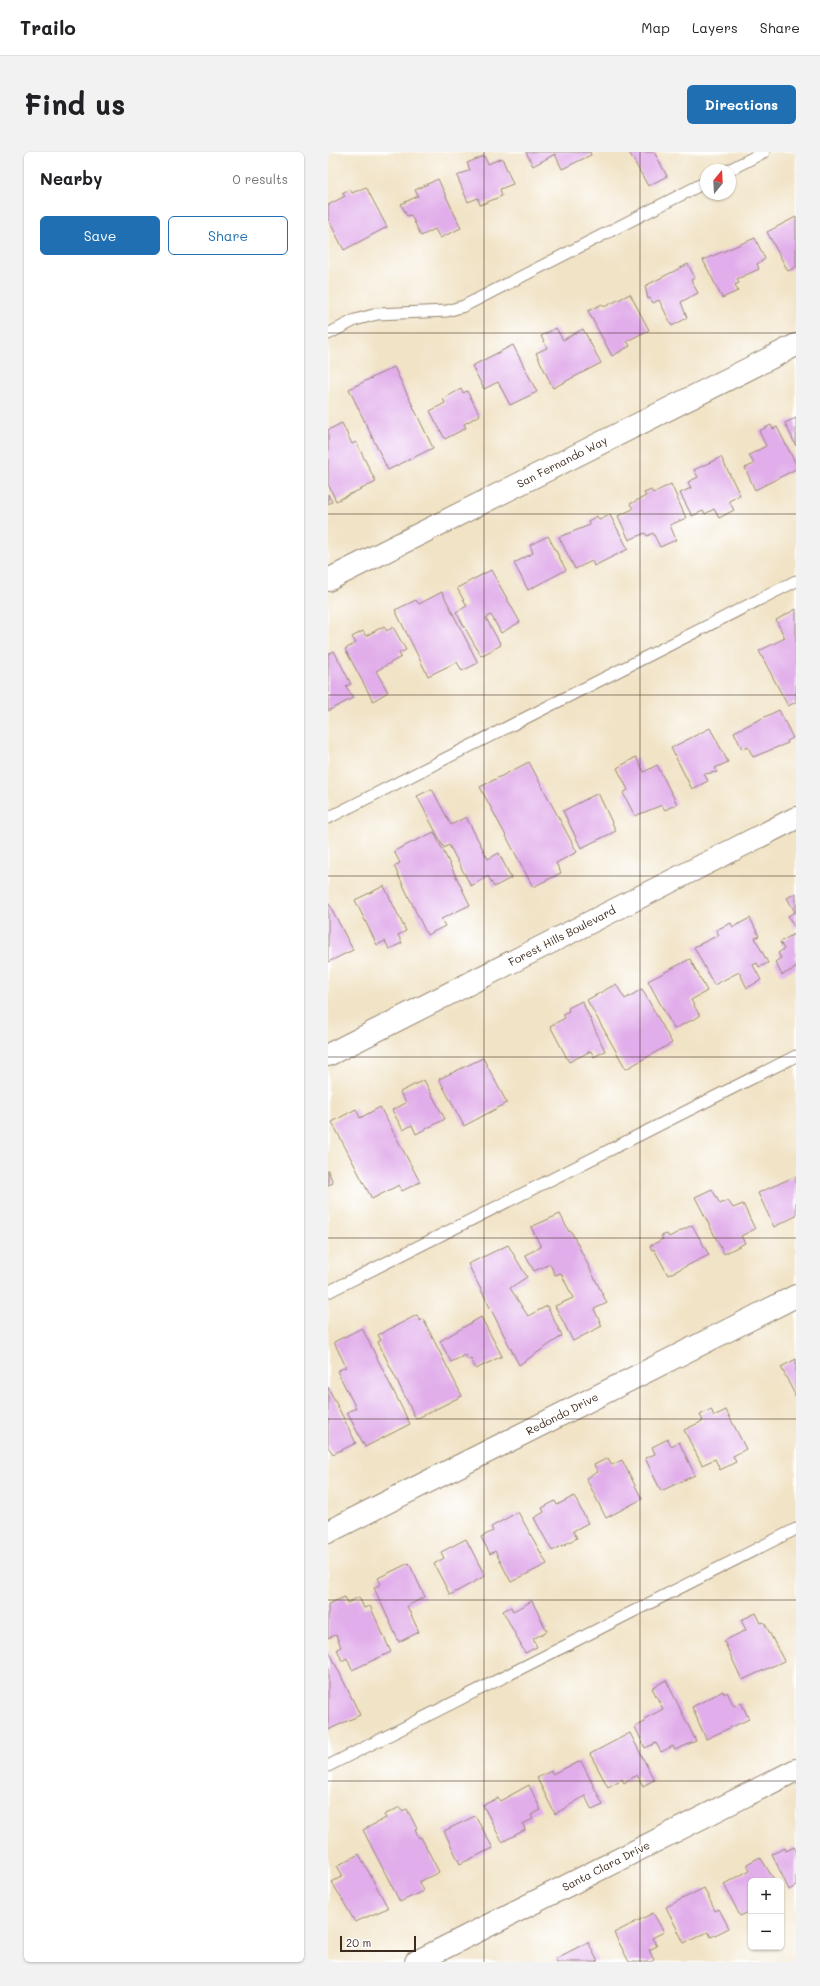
<!DOCTYPE html>
<meta charset="utf-8">
<style>
body{margin:0;font-family:Mali,sans-serif;background:#f2f2f2;color:#202124}
.controls{position:absolute;right:12px;bottom:12px;display:grid;overflow:hidden;border-radius:6px;box-shadow:0 1px 3px #0004}
.controls button{width:36px;height:36px;display:grid;place-items:center;padding:0;border:0;border-bottom:1px solid #e0e0e0;background:#fff;color:#202124;font:20px sans-serif}
.compass{position:absolute;left:372px;top:12px;width:36px;height:36px;border-radius:50%;background:#fff;box-shadow:0 1px 3px #0004;rotate:18deg}
.scale{position:absolute;left:12px;bottom:10px;width:76px;box-sizing:border-box;padding-left:4px;border:2px solid #3b2a1e;border-top:0;font-size:11px;line-height:14px;white-space:nowrap;color:#3b2a1e;-webkit-text-stroke:3px #fff;paint-order:stroke}
.list{margin:0;padding:0;list-style:none}
h2{display:flex;justify-content:space-between;align-items:center;height:52px;margin:0;padding:0 16px;font-size:17px}
h2 small{font-size:13px;font-weight:400;color:#757577}
.actions{display:flex;gap:8px;padding:12px 16px}
.actions a{flex:1;padding:9px 0;border:1px solid #1f6fb2;border-radius:6px;text-align:center;font-size:14px;color:#1f6fb2}
.actions .main{background:#1f6fb2;color:#fff}
.map{position:relative;flex:none;width:468px;height:1810px;overflow:hidden;border-radius:6px}
header{display:flex;align-items:center;gap:24px;box-sizing:border-box;height:56px;padding:0 20px;background:#fff;border-bottom:1px solid #e0e0e0}
header strong{font-size:19px}
nav{display:flex;gap:22px;margin-inline-start:auto;font-size:14px}
.intro{display:flex;align-items:center;justify-content:space-between;box-sizing:border-box;height:96px;padding:0 24px}
h1{margin:0;font-size:28px}
.button{padding:10px 18px;border-radius:6px;background:#1f6fb2;color:#fff;font-size:14px;font-weight:700}
main{display:flex;gap:24px;padding:0 24px}
aside{flex:1;background:#fff;border-radius:6px;box-shadow:0 1px 3px #0004}
.map>svg:first-child{display:block}
.building{fill:#e1adea}
.lines{fill:none;stroke-linecap:round;stroke-linejoin:round}
.service-casing{stroke:#968672;stroke-width:13}
.minor-casing{stroke:#968672;stroke-width:24}
.service{stroke:#fff;stroke-width:11}
.minor{stroke:#fff;stroke-width:22}
.grid{fill:none;stroke:#3b2a1e;stroke-width:1;stroke-opacity:0.55}
.labels{text-anchor:middle;stroke-width:3.5;stroke-linejoin:round;paint-order:stroke}
.street-label{font-size:11px;fill:#3b2a1e;stroke:#fff}
</style>
<header>
<strong>Trailo</strong>
<nav><a>Map</a><a>Layers</a><a>Share</a></nav>
</header>
<div class="intro"><h1>Find us</h1><a class="button">Directions</a></div>
<main>
<aside>
<h2>Nearby<small>0 results</small></h2>
<ul class="list">
</ul>
<div class="actions"><a class="main">Save</a><a>Share</a></div>
</aside>
<div class="map">
<svg width="468" height="1810" viewBox="0 0 468 1810">
<rect width="100%" height="100%" fill="#fff"/>
<filter id="ink" filterUnits="userSpaceOnUse"><feTurbulence type="fractalNoise" baseFrequency=".025" numOctaves="2"/><feDisplacementMap in="SourceGraphic" scale="8" xChannelSelector="R" yChannelSelector="G"/><feConvolveMatrix kernelMatrix="1 2 1 2 8 2 1 2 1" color-interpolation-filters="sRGB"/></filter>
<filter id="wash" filterUnits="userSpaceOnUse"><feTurbulence type="fractalNoise" baseFrequency=".012" numOctaves="4" result="noise"/><feDisplacementMap in="SourceGraphic" scale="16" xChannelSelector="R" yChannelSelector="G"/><feGaussianBlur stdDeviation="0.9" result="paint"/><feColorMatrix in="noise" values="0 0 0 0 0 0 0 0 0 0 0 0 0 0 0 0 0 1.4 0 .05"/><feComposite in="paint" operator="in"/></filter>
<g filter="url(#wash)">
<rect width="100%" height="100%" fill="#f1e3c6"/>
<g id="blocks">
<path class="building" d="M198 0H262L263 3 234 17 227 2 205 14Z
M301 0H326L339 24 320 34Z
M156 4 160 12 174 6 185 32 172 37 174 44 152 53 150 46 140 50 129 24 142 18 139 11Z
M110 27 133 76 112 86 107 77 93 84 83 63 79 64 73 52 90 44 87 38Z
M38 35 59 75 16 98 0 67V53L17 44 14 41 22 37 24 41Z
M468 65V115L460 119 439 80Z
M427 86 437 107 429 112 431 117 409 127 411 131 407 133 410 139 394 146 375 108Z
M360 112 367 126 363 128 370 141 353 150 359 166 344 174 331 148 325 151 322 146 320 147 317 134Z
M302 142 321 178 299 189 302 194 284 204 260 159 274 152 276 155Z
M228 176 235 188 255 177 273 211 225 236 208 201 219 196 213 184Z
M185 193 209 240 182 253 170 230 156 237 144 214Z
M66 215 105 296 60 318 21 237Z
M133 237 135 241 139 239 152 263 136 272 138 276 117 287 102 259 117 251 115 247Z
M468 266V294L457 271Z
M14 271 24 292 28 290 48 330 8 349 0 332V278Z
M443 273 445 277 449 275 468 312V317L427 338 417 316 426 312 421 303 438 294 431 279Z
M393 305 412 343 401 349 406 358 391 366 386 357 377 362 375 359 364 364 352 341 363 336 360 330 370 325 366 318Z
M343 332 358 366 342 373 348 388 332 395 325 381 319 384 317 381 301 388 290 364 305 357 302 352 318 344 316 341 323 338 325 341Z
M0 342 4 350 0 352Z
M282 363 300 397 266 414 264 409 247 417 231 385 262 373 260 369 269 364 271 368Z
M220 384 238 418 200 438 186 411 205 401 202 393Z
M163 418 192 470 173 481 163 463 158 466 173 493 153 504 128 460 139 454 129 436Z
M114 440 150 511 134 519 129 510 100 524 67 458 88 448 91 452Z
M468 457V550L460 554 431 499 457 486 448 468Z
M56 474 59 479 65 475 78 498 71 501 73 505 48 519 60 540 45 549 17 497 28 491 24 485 35 479 38 484Z
M6 499 23 532 18 534 25 546 0 559V502Z
M451 558 465 586 459 589 460 591 425 605 420 595 414 597 406 580Z
M382 576 400 610 387 616 389 620 376 622 380 629 364 637 343 596Z
M308 605 316 620 329 613 349 652 337 658 334 653 307 664 295 641 300 638 289 616Z
M201 610 249 700 228 711 233 721 205 735 152 635Z
M104 637 123 673 138 665 160 707 171 701 183 726 166 735 160 724 143 734 121 693 116 696 89 644Z
M270 641 288 679 253 696 235 659Z
M106 680 142 753 113 767 117 774 99 783 66 714 72 711 66 699Z
M56 734 78 779 70 783 74 791 61 797 57 789 49 793 27 748Z
M468 741V778L460 764 467 760 459 746Z
M0 750 25 798 0 810Z
M422 766 431 784 427 786 440 811 431 815 429 811 425 813 433 828 419 836 411 820 386 833 366 795 391 783 388 778 403 771 405 775Z
M468 781V816L454 823 447 810 453 806 450 801 456 797 452 790Z
M362 807 379 839 363 848 372 864 346 877 320 829Z
M288 832 297 847 314 837 344 891 298 917 259 848Z
M254 849 277 899 266 905 263 899 241 910 222 874 237 866 235 862 241 859 240 856Z
M155 906 179 951 136 974 111 927Z
M96 928 117 967 88 982 84 973 75 978 64 958 78 951 72 940Z
M52 955 92 1030 74 1039 71 1033 44 1047 4 970 28 957 32 966Z
M0 1018 5 1031 0 1033Z
M468 1024V1064L446 1075 430 1041Z
M384 1037 392 1052 400 1048 405 1056 415 1052 427 1077 413 1084 417 1091 396 1102 367 1045Z
M232 1062 241 1080 243 1079 279 1151 266 1157 274 1174 245 1189 227 1154 245 1146 233 1121 227 1123 222 1112 206 1119 197 1103 213 1095 203 1075Z
M364 1073 381 1103 340 1123 326 1097 324 1098 322 1094 335 1087 333 1084 339 1082 341 1085Z
M180 1093 199 1125 182 1136 200 1164 219 1154 234 1184 191 1213 140 1112Z
M89 1163 92 1169 95 1167 134 1244 88 1267 50 1190 53 1188 50 1183Z
M153 1165 174 1204 148 1217 143 1207 140 1208 137 1203 123 1210 112 1189Z
M34 1176 82 1272 37 1295 19 1260 28 1256 9 1219 18 1215 6 1190Z
M468 1207V1245L453 1215Z
M0 1235 28 1291 5 1302 0 1295Z
M383 1257 386 1264 398 1258 418 1297 405 1304 408 1310 392 1318 387 1307 374 1313 356 1278 375 1269 372 1263Z
M340 1287 343 1294 351 1290 367 1323 333 1339 317 1306 327 1302 324 1295Z
M280 1306 284 1313 294 1308 314 1347 278 1366 258 1326 270 1320 266 1313Z
M246 1344 260 1371 245 1379 249 1386 224 1399 206 1366 216 1360 214 1356 227 1349 229 1353Z
M190 1360 219 1412 183 1430 167 1399 162 1402 153 1385 165 1379 163 1375Z
M138 1387 157 1424 122 1443 106 1412 116 1406 113 1400Z
M81 1411 97 1445 79 1454 91 1480 71 1490 46 1436 53 1432 50 1426Z
M17 1445 19 1451 31 1445 36 1456 42 1454 63 1500 24 1518 19 1506 14 1509 9 1497 13 1495 8 1483 0 1486V1452Z
M204 1449 219 1479 205 1487 209 1495 197 1501 175 1459 183 1455 185 1459Z
M428 1461 433 1471 436 1470 456 1509 414 1528 396 1489 418 1478 413 1468Z
M0 1497 32 1563 0 1578Z
M338 1528 368 1589 347 1598 345 1594 333 1600 328 1591 317 1596 307 1575 317 1570 316 1567 335 1557 324 1536Z
M395 1539 396 1542 399 1540 406 1554 413 1550 421 1567 378 1587 364 1555Z
M302 1581 326 1628 315 1634 309 1623 296 1631 294 1627 280 1635 262 1602Z
M253 1609 275 1653 264 1658 257 1644 227 1662 209 1626 223 1619 224 1622Z
M201 1633 213 1658 203 1663 205 1667 195 1672 197 1678 174 1690 155 1653 170 1646 172 1649Z
M72 1655 74 1659 79 1657 89 1677 87 1678 91 1686 93 1685 111 1720 91 1730 95 1739 72 1750 35 1678 58 1666 56 1663Z
M147 1664 165 1696 132 1712 116 1679Z
M466 1695 468 1698V1734L461 1738 444 1702 457 1696 458 1699Z
M31 1702 60 1756 27 1770 4 1730 15 1724 9 1714Z
M432 1705 447 1729H423V1759L412 1764 396 1732 422 1718 419 1712Z
M376 1736 387 1759 391 1757 401 1776 383 1785 380 1780 356 1791 338 1755Z
M325 1761 336 1780 324 1786 329 1794 321 1798 326 1808 323 1810H301L286 1781Z
M260 1790 270 1810H229L227 1807Z"/>
</g>
</g>
<g filter="url(#ink)">
<use href="#blocks" fill-opacity="0" stroke="#968672" stroke-width="1"/>
<g class="lines">
<defs>
<path id="service" d="M401 18 436 0
M0 182 27 168 49 162 119 159 136 154 378 30
M0 666 468 429
M0 1140 468 904
M0 1614 468 1377"/>
<path id="minor" d="M0 428 468 193
M0 903 468 666
M0 1380 468 1144
M88 1810 468 1618"/>
</defs>
<use href="#service" class="service-casing"/>
<use href="#minor" class="minor-casing"/>
<use href="#service" class="service"/>
<use href="#minor" class="minor"/>
</g>
</g>
<path class="grid" d="M156 0V1810M312 0V1810M0 181H468M0 362H468M0 543H468M0 724H468M0 905H468M0 1086H468M0 1267H468M0 1448H468M0 1629H468"/>
<g class="labels">
<g class="street-label">
<text transform="translate(234 310) rotate(-27)" y="4">San Fernando Way</text>
<text transform="translate(234 784) rotate(-27)" y="4">Forest Hills Boulevard</text>
<text transform="translate(234 1262) rotate(-27)" y="4">Redondo Drive</text>
<text transform="translate(278 1714) rotate(-27)" y="4">Santa Clara Drive</text>
</g>
</g>
</svg>
<div class="controls">
<button>+</button>
<button>−</button>
</div>
<svg class="compass" viewBox="-18 -18 36 36"><path d="M0-13l5 13h-10z" fill="#e53935"/><path d="M0 13l5-13h-10z" fill="#757577"/></svg>
<div class="scale">20 m</div>
</div>
</main>
